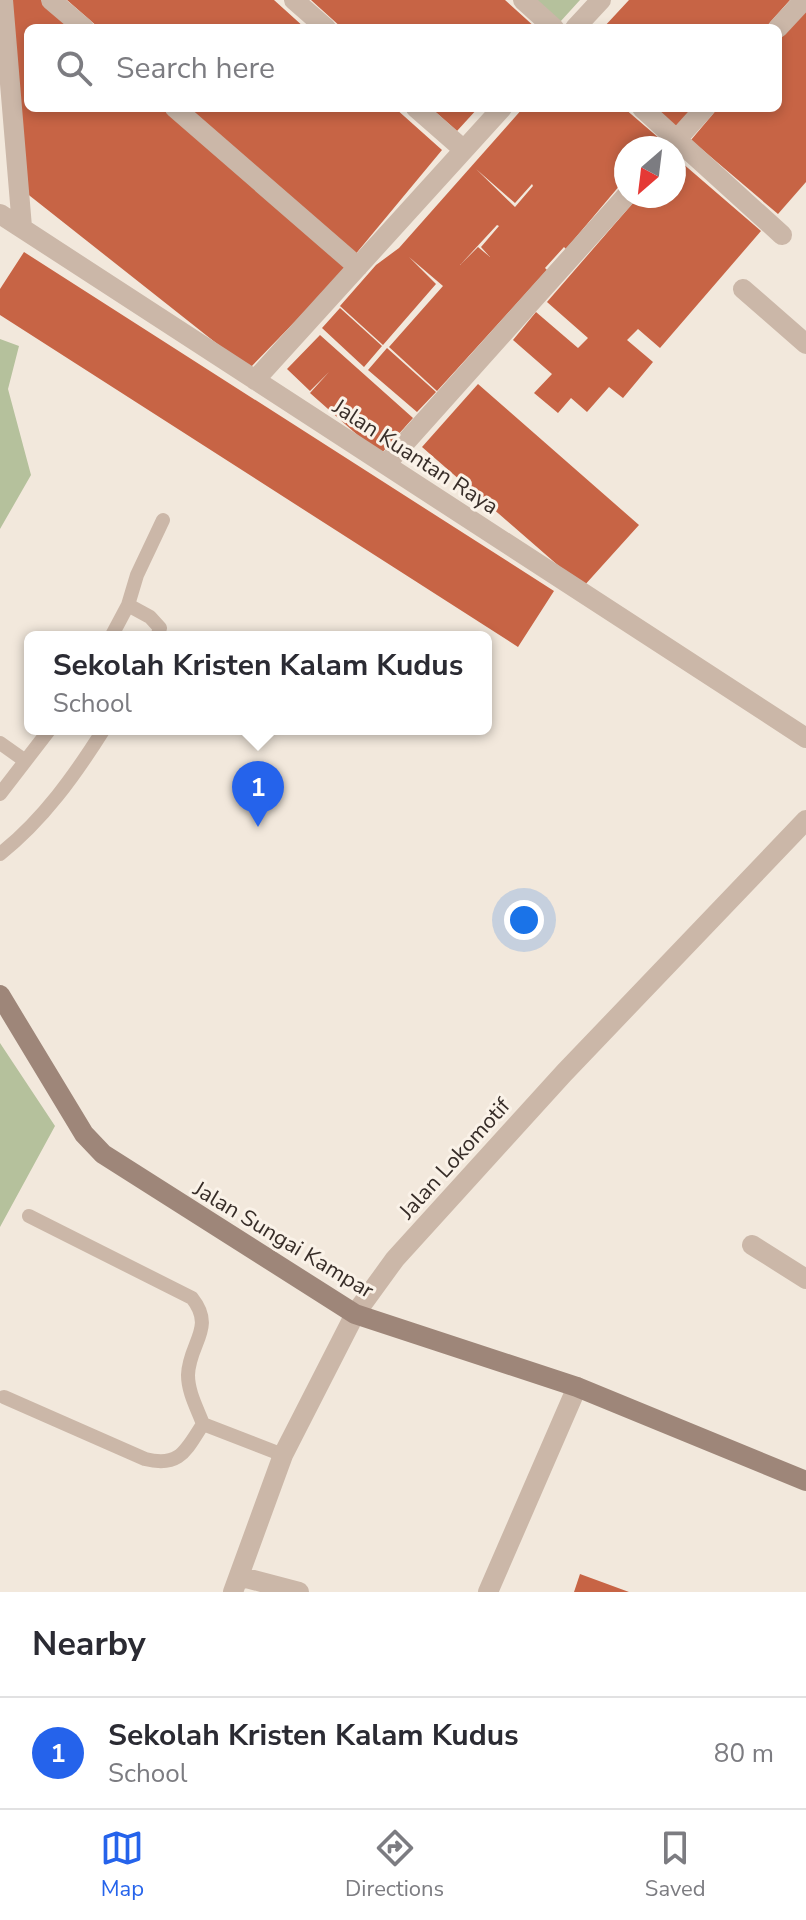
<!DOCTYPE html>
<style>
body{margin:0;font-family:"Nunito Sans",sans-serif;background:#f2f2f3;color:#2b2b33}
.compass{position:absolute;left:614px;top:136px;width:72px;height:72px;border-radius:50%;background:#fff;box-shadow:0 4px 12px #0003;rotate:208deg}
.you{position:absolute;left:524px;top:920px;width:28px;height:28px;margin:-20px;border:6px solid #fff;border-radius:50%;background:#1a73e8;box-shadow:0 0 0 12px #1a73e833}
.badge{display:grid;place-items:center;width:52px;height:52px;border-radius:50%;background:#2563eb;color:#fff;font-size:26px;font-weight:700}
.pin{position:absolute;translate:-50% -66px;filter:drop-shadow(0 2px 4px #0008)}
.pin::after{content:'';position:absolute;top:42px;width:28px;height:24px;background:inherit;clip-path:polygon(0 0,100% 0,50% 100%)}
.popup{position:absolute;left:24px;top:631px;width:468px;height:104px;box-sizing:border-box;display:grid;place-content:center;border-radius:12px;background:#fff;filter:drop-shadow(0 2px 6px #0005);font-size:26px;white-space:nowrap;color:#7c7c81}
.popup b{font-size:30px;color:#2b2b33}
.popup::after{content:'';position:absolute;left:50%;top:100%;margin-left:-16px;border:16px solid transparent;border-top-color:#fff}
.list{margin:0;padding:0;list-style:none}
h2{display:flex;justify-content:space-between;align-items:center;height:104px;margin:0;padding:0 32px;font-size:34px}
h2 small{font-size:26px;font-weight:400;color:#7c7c81}
.list li{display:grid;grid-template-columns:52px 1fr auto;gap:24px;align-items:center;box-sizing:border-box;height:112px;padding:0 32px;border-top:2px solid #e1e1e2}
.list b{display:block;font-size:30px;white-space:nowrap}
.list p{margin:0;font-size:26px;white-space:nowrap;color:#7c7c81}
.list em{font-size:26px;font-style:normal;color:#7c7c81}
.icon{flex:none;width:44px;height:44px;fill:none;stroke:currentColor;stroke-width:2;stroke-linecap:round;stroke-linejoin:round}
.map{position:relative;flex:none;width:806px;height:1592px;overflow:hidden}
.search{position:absolute;background:#fff;box-shadow:0 4px 12px #0003;left:24px;right:24px;top:24px;height:88px;display:flex;align-items:center;gap:20px;box-sizing:border-box;padding:0 28px;border-radius:12px;color:#7c7c81;font-size:30px}
.sheet{height:216px;background:#fff}
nav{display:flex;justify-content:space-around;align-items:center;box-sizing:border-box;height:112px;border-top:2px solid #e1e1e2;background:#fff;font-size:22px;color:#7c7c81}
nav a{display:grid;justify-items:center;gap:4px}
nav .on{color:#2563eb}
.map>svg:first-child{display:block}
.green{fill:#b5c19c}
.building{fill:#c76445;fill-rule:evenodd}
.lines{fill:none;stroke-linecap:round;stroke-linejoin:round}
.lane{stroke:#cbb7a8;stroke-width:14}
.street{stroke:#cbb7a8;stroke-width:20}
.secondary{stroke:#9e8679;stroke-width:20}
.labels{text-anchor:middle;stroke-width:6;stroke-linejoin:round;paint-order:stroke}
.street-label{font-size:22px;fill:#372d28;stroke:#faf2e8}
</style>
<div class="map">
<svg width="806" height="1592" viewBox="0 0 806 1592">
<rect width="100%" height="100%" fill="#f2e8dc"/>
<path class="green" d="M535 0H580L560 22Z
M0 339 19 346 8 389 31 475 0 529Z
M0 1043 55 1126 0 1227Z"/>
<path class="building" d="M12 0H43L75 28H28V108H167L348 267 249 369 25 192Z
M67 0H274L305 28H99Z
M311 0H505L536 28H342Z
M629 0H790L765 28H603Z
M806 6V182L778 214 691 140 718 108H778V39Z
M188 108H395L442 150 354 256Z
M431 108H478L457 131Z
M523 108H624L660 139 652 148H626V178L566 249 564 247 545 268 547 270 437 391 389 347 443 286 409 257 436 284 383 345 340 306 376 265 399 248ZM476 169 515 203 532 184 533 186 515 207ZM497 225 499 226 481 247 490 257 478 247 460 265Z
M653 108H694L677 128Z
M674 156 761 231 660 348 638 329 627 340 653 362 623 398 609 387 587 412 571 398 558 413 534 393 552 374 513 340 536 312 578 348 588 338 547 302 639 196H674Z
M24 252 554 591 518 647 0 315V289Z
M340 308 382 346 364 367 322 328Z
M320 335 413 418 380 455 310 393 329 372 310 391 287 369Z
M387 348 436 392 417 412 368 370Z
M478 384 639 525 583 587 422 447Z
M580 1574 629 1592H574Z"/>
<g class="lines">
<path class="lane" d="M128 605 137 575 163 520
M111 637 128 605 150 617 160 628 157 637
M0 743 24 760
M0 794 50 729
M0 854C43 820 75 775 104 729
M29 1216 192 1298C216 1328 189 1343 188 1375 188 1392 197 1408 203 1424
M4 1397 145 1459C180 1468 186 1450 203 1424L283 1455"/>
<path class="street" d="M3 0 22 227
M51 0 84 28
M294 0 326 28
M523 0 554 28
M575 28 601 0
M778 28 804 0
M175 108 358 267
M416 108 464 150
M642 108 782 235
M669 148 705 108
M0 214 806 738
M743 289 806 344
M255 380 502 108
M386 464 626 196
M752 1245 806 1279
M239 1576 299 1592
M233 1592 283 1455 355 1314 395 1259 564 1073 806 820
M488 1592 577 1387"/>
<path class="secondary" d="M0 995 84 1134 103 1154 355 1314 577 1387 806 1481"/>
</g>
<g class="labels">
<g class="street-label">
<text transform="translate(416 456) rotate(33)" y="8">Jalan Kuantan Raya</text>
<text transform="translate(454 1158) rotate(-48)" y="8">Jalan Lokomotif</text>
<text transform="translate(284 1239) rotate(31)" y="8">Jalan Sungai Kampar</text>
</g>
</g>
</svg>
<svg class="compass" viewBox="-18 -18 36 36"><path d="M0-13l5 13h-10z" fill="#e53935"/><path d="M0 13l5-13h-10z" fill="#7c7c81"/></svg>
<div class="you"></div>
<div class="pin badge" style="left:258px;top:827px">1</div>
<div class="popup"><b>Sekolah Kristen Kalam Kudus</b>School</div>
<div class="search"><svg class="icon" aria-label="search" viewBox="0 0 24 24"><circle cx="10" cy="10" r="6"/><path d="M15 15l6 6"/></svg>Search here</div>
</div>
<section class="sheet">
<h2>Nearby<small></small></h2>
<ul class="list">
<li><span class="badge">1</span><div><b>Sekolah Kristen Kalam Kudus</b><p>School</p></div><em>80 m</em></li>
</ul>
</section>
<nav>
<a class="on"><svg class="icon" aria-label="map" viewBox="0 0 24 24"><path d="M3 6l6-2 6 2 6-2v14l-6 2-6-2-6 2zM9 4v14M15 6v14"/></svg>Map</a>
<a><svg class="icon" aria-label="directions" viewBox="0 0 24 24"><path d="M12 3l9 9-9 9-9-9zM9 14v-3h6M13 9l2 2-2 2"/></svg>Directions</a>
<a><svg class="icon" aria-label="saved" viewBox="0 0 24 24"><path d="M7 4h10v16l-5-4-5 4z"/></svg>Saved</a>
</nav>
